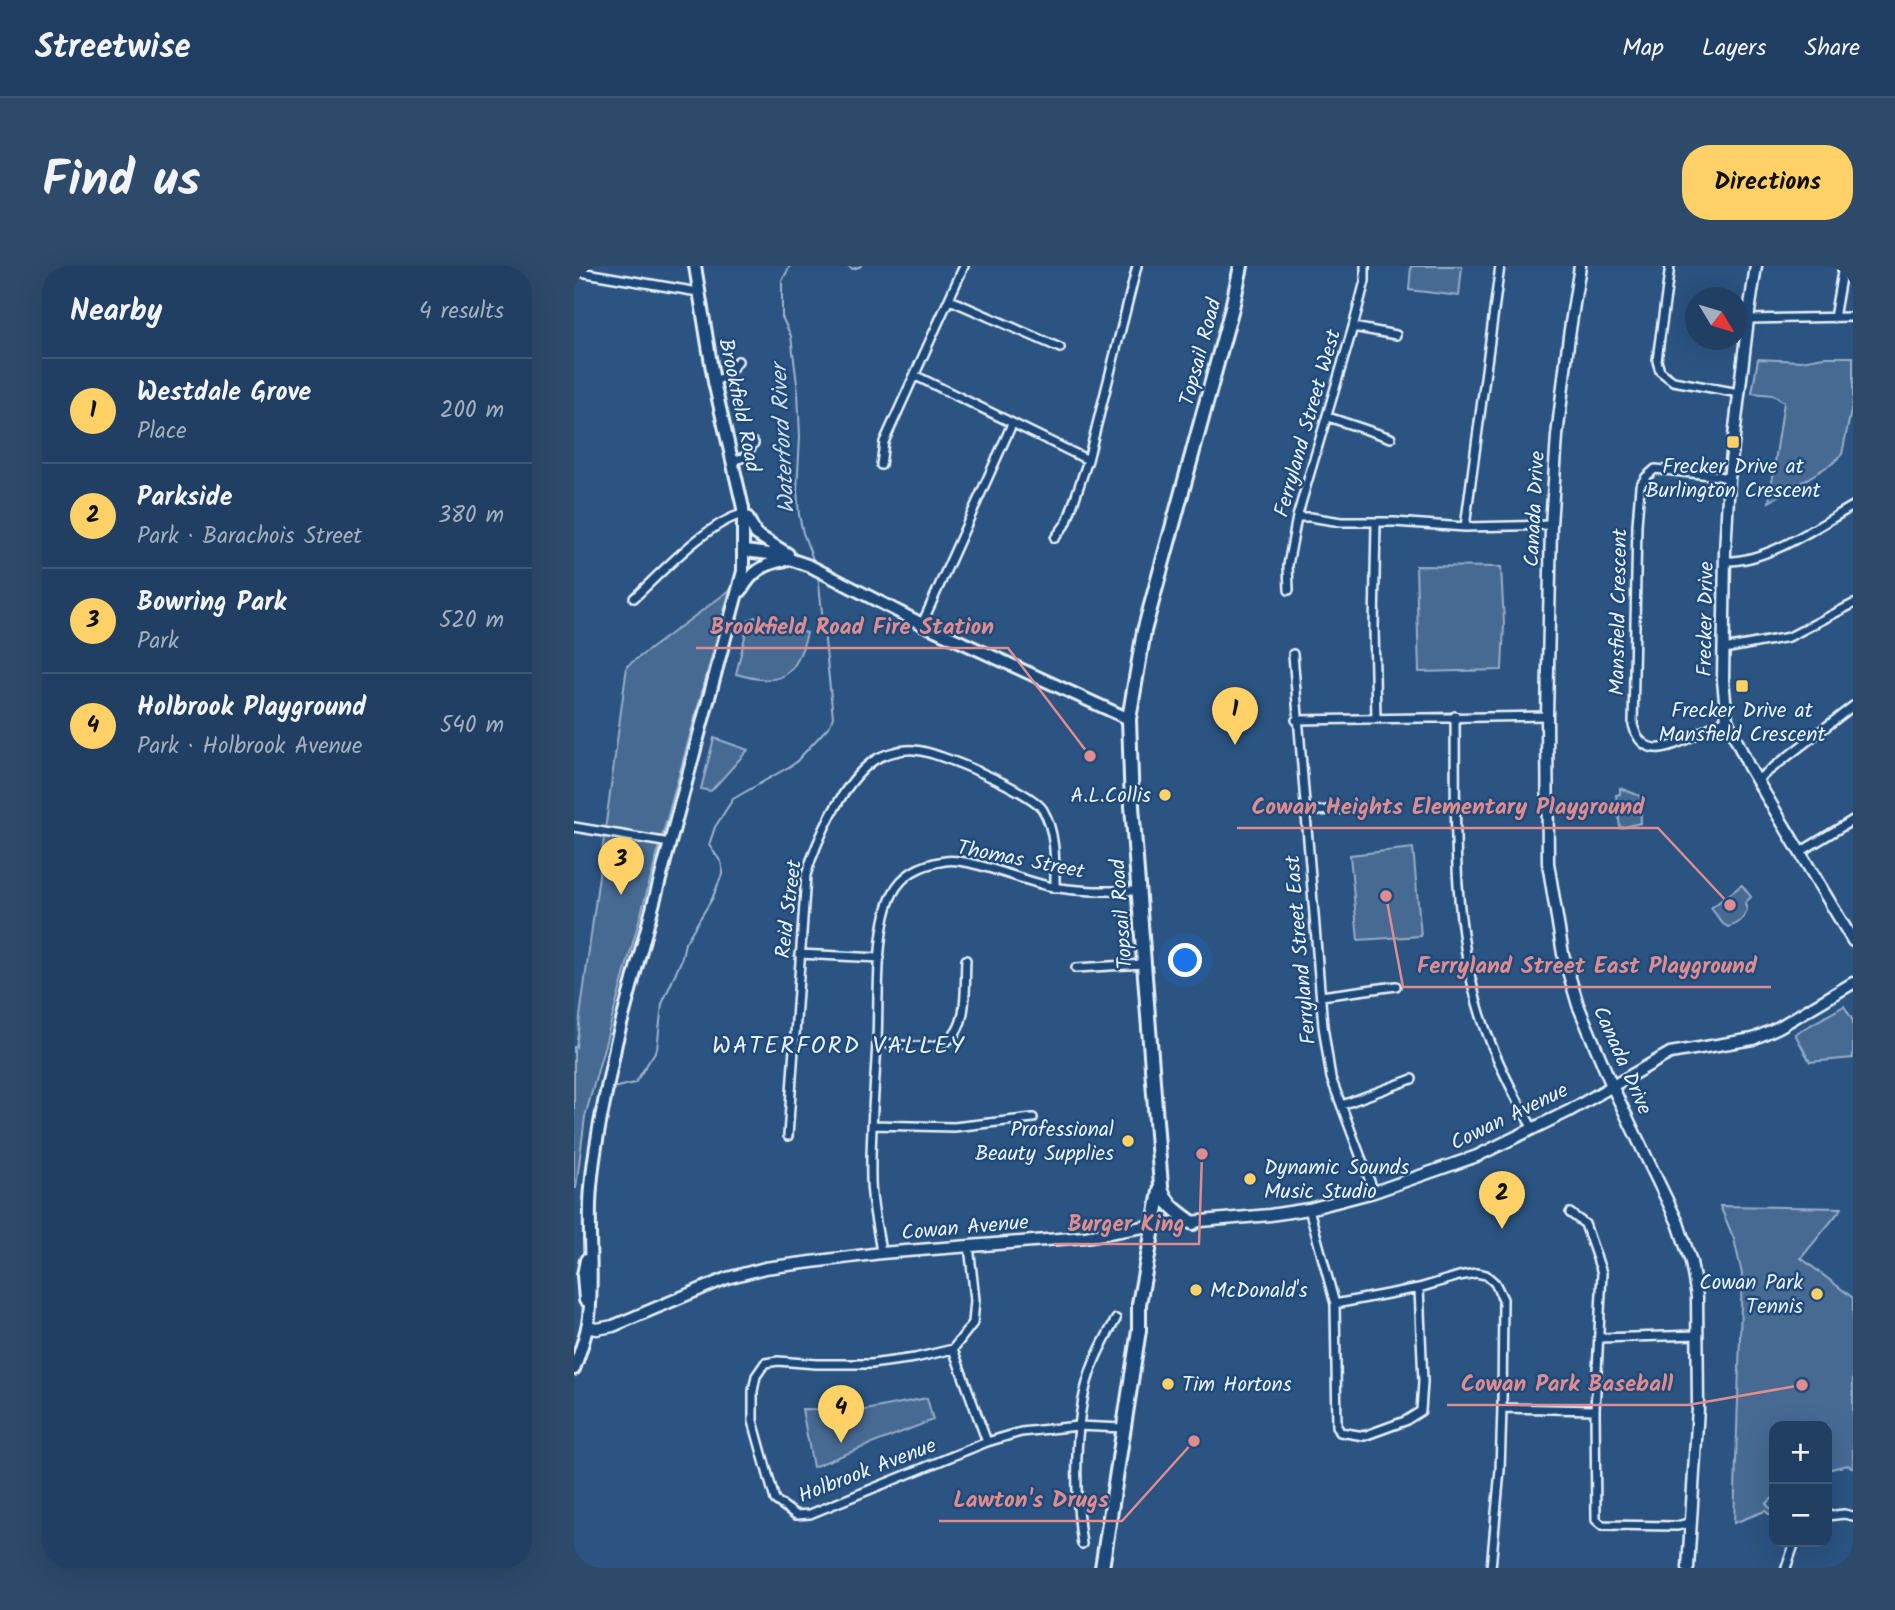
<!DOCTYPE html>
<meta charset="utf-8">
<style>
body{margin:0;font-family:Kalam,sans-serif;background:#2d4a6b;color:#f1f3f6}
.controls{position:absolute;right:21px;bottom:21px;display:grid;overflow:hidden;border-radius:14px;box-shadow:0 7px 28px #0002}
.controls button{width:63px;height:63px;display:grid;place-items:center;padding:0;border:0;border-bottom:2px solid #3d5877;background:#203f62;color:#f1f3f6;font:35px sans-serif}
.compass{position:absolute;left:1111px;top:21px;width:63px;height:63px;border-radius:50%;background:#203f62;box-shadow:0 7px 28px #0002;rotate:128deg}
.you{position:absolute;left:612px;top:695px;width:24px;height:24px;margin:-18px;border:5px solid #fff;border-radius:50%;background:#1a73e8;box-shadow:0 0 0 10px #1a73e833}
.badge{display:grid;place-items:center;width:46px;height:46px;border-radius:50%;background:#ffd166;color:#111;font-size:23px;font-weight:700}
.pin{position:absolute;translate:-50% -58px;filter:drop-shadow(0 2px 4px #0008)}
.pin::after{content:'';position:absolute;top:37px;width:24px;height:21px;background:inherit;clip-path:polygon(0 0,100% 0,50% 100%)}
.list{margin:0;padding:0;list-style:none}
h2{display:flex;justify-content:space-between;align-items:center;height:91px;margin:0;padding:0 28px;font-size:30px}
h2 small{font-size:23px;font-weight:400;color:#a2afbe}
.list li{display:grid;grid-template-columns:46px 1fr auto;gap:21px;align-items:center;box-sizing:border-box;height:105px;padding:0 28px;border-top:2px solid #3d5877}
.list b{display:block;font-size:26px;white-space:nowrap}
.list p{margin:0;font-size:23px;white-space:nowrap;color:#a2afbe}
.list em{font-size:23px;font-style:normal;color:#a2afbe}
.map{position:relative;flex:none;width:1279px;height:1302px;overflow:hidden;border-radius:28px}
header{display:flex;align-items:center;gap:42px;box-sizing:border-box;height:98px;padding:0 35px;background:#203f62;border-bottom:2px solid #3d5877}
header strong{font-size:33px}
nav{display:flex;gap:38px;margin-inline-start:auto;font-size:24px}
.intro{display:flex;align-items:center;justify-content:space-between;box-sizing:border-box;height:168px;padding:0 42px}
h1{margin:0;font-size:49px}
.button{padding:18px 32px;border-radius:28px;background:#ffd166;color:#111;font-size:24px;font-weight:700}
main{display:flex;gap:42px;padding:0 42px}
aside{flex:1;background:#203f62;border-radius:28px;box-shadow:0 7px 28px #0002}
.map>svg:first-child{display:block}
.green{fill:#476b93;stroke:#98aec6;stroke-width:2}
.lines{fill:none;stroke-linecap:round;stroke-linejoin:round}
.stream{stroke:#a0b6cb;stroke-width:2}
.minor-casing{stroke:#e8f1f8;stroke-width:12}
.tertiary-casing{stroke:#e8f1f8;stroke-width:15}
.secondary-casing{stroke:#e8f1f8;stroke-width:16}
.primary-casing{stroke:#e8f1f8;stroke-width:18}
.minor{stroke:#1f4a7a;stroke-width:7}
.tertiary{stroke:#1f4a7a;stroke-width:10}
.secondary{stroke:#1f4a7a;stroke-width:10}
.primary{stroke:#1f4a7a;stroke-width:12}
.poi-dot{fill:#ffd166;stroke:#1f4a7a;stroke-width:2.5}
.labels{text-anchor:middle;stroke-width:5;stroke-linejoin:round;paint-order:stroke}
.street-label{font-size:21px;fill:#e8f1f8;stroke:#1f4a7a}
.poi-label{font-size:21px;fill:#e8f1f8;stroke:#1f4a7a;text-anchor:end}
.water-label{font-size:23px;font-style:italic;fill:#d0dde9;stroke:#1f4a7a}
.quarter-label{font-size:24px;letter-spacing:2px;fill:#e8f1f8;stroke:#1f4a7a}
.leader{fill:none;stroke:#df8c90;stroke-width:2.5}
.callout-dot{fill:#df8c90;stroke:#1f4a7a;stroke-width:2.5}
.callout-label{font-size:23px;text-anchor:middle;font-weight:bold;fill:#df8c90;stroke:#1f4a7a;stroke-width:5;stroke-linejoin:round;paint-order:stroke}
</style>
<header>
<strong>Streetwise</strong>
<nav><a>Map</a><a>Layers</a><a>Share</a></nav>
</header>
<div class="intro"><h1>Find us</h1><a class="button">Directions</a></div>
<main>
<aside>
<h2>Nearby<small>4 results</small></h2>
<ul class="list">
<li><span class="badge">1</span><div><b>Westdale Grove</b><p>Place</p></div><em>200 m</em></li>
<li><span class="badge">2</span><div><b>Parkside</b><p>Park · Barachois Street</p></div><em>380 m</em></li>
<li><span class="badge">3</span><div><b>Bowring Park</b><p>Park</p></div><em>520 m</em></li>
<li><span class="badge">4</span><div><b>Holbrook Playground</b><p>Park · Holbrook Avenue</p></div><em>540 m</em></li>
</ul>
</aside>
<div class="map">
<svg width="1279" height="1302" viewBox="0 0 1279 1302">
<rect width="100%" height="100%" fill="#2b5482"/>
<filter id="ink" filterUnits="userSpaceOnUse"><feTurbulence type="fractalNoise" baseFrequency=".0143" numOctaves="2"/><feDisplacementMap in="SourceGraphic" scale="14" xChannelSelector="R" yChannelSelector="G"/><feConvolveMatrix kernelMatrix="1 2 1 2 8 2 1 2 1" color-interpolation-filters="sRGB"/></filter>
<g filter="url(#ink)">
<path class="green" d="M837 0H888L885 30 835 24Z
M1250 91H1279V135L1268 188 1259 197 1195 236 1210 136 1199 129 1178 127 1184 93 1227 95Z
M842 300 927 301 930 358 928 404 845 406Z
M156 324 11 851 2 922H0V781H2L53 400Z
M181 351 233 367C221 412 208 421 162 408L175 354Z
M140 472 174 484 137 525 127 523Z
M1046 522 1066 530 1067 557 1046 562 1042 529 1046 528Z
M839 582 847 670 784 674 776 589Z
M1168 619 1177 631 1171 637 1173 644C1169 654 1165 658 1154 661L1149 658 1137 642Z
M1270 740 1279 755V792L1236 796 1221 768Z
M1146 940 1268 942 1227 992 1279 1032V1202L1274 1199 1253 1204V1160H1200V1231L1192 1238 1200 1246V1252L1191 1245 1160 1257 1168 1008 1160 973Z
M353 1132 359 1154 239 1201 228 1143 291 1144Z"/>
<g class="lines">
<path class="stream" d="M216 0 208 15V51L217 70 224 126 226 171 223 224 225 249 229 267 240 296
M274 0 279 3 287 0
M39 822 61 817 83 783 88 738 107 695 111 677 138 633 149 606 147 596 135 579 141 561 159 533 220 498 256 459 259 451 244 308"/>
<defs>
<path id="minor" d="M1096 0 1085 79 1083 95 1086 105 1099 115 1165 127
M0 5 124 26
M376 34 486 82
M1260 52 1269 0
M1174 53 1279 51
M779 61 822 69
M342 110 514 194
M140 116 153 109 164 95
M754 151 817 172
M158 195 171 191 180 177
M307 199 310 176 390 0
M723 251H736L767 256H820L891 261 977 259
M802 257 800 362 802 453
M891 261 926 0
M481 272 493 256 514 194 563 0
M1151 295C1192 297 1244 260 1279 240
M715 324 714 299 723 251 779 61 791 15V0
M60 332C87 307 134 256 169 248
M348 358 438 158
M1150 383 1215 371 1279 338
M719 388 749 760 757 812 800 926
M881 450C882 547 877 643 903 737 915 780 937 824 959 863
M722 454 973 450
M1153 454C1124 462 1073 510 1059 459L1063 259 1066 220 1072 211 1081 203 1145 210 1155 213
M1183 514 1279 440
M731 546 792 541
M0 561 96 577
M1226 586 1279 554
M225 688 306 692
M502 702 570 698
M747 730 822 720
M303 776C321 778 340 782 357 780 398 777 390 723 392 694
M768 839 838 813
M298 859 380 861 459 852
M214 870 232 609C243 574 268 517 299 495 309 488 328 483 340 484 361 484 459 526 469 544 482 566 481 596 481 622
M735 943 761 1038 763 1160 766 1166 790 1170 831 1155 847 1145 849 1116 845 1022
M996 947 1011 958 1028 1007 1021 1144 1022 1254 1028 1259 1103 1260 1118 1256
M395 979 401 1034 399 1057 379 1083 341 1092 297 1098H242L204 1095 191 1097 182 1110 179 1125V1155L201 1234 222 1249 236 1248 413 1176 447 1166 504 1160 549 1162
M307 987C304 963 297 937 297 913 296 867 301 821 303 775 305 734 301 662 319 627 329 607 350 598 371 595 395 591 451 616 479 621 507 626 536 625 564 625
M761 1038 845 1022 885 1010 902 1007 912 1009 921 1017 929 1033 928 1142 926 1204 917 1302
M1025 1072 1124 1069
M379 1083 413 1176
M928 1142 1021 1144
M1253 1250 1270 1248 1279 1250
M508 1278C500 1224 499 1147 520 1096 526 1081 534 1067 542 1053
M1212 1302 1221 1276"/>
<path id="tertiary" d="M1006 0 995 70 983 170 977 259 973 450 974 597 989 688 1004 739 1038 820 1104 957 1117 996 1123 1031 1124 1142 1114 1302
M1182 0 1174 53 1155 213 1151 286 1149 414 1153 454 1175 501 1279 675
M13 1061 23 1063 39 1060 153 1012 191 1002 307 987 511 971 581 959 696 949 735 943 800 926 903 890 995 845 1096 787 1179 773 1205 761 1279 717"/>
<path id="secondary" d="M173 251 182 268 214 288
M170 285 204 289 236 300 348 358 555 453
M167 325C178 306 190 297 212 294
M11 1034 9 1009 12 994
M0 1103C6 1086 13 1068 15 1051 20 1008 13 964 17 921 21 872 33 825 42 777L169 305V242L140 116 121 0"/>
<path id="primary" d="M587 922C592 939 605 947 619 957
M528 1302 565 1064V1038L587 920 558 540 555 453 570 365 658 42 667 0"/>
</defs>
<use href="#minor" class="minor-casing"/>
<use href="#tertiary" class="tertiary-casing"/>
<use href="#secondary" class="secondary-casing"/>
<use href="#primary" class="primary-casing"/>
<use href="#minor" class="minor"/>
<use href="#tertiary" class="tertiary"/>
<use href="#secondary" class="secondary"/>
<use href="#primary" class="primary"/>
</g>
</g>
<g class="poi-dot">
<rect x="1152" y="169" width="14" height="14" rx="3.5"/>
<rect x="1161" y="413" width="14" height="14" rx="3.5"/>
<circle cx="591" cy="529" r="7"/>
<circle cx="554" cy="875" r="7"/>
<circle cx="676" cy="913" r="7"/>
<circle cx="622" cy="1024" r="7"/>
<circle cx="1243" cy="1028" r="7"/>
<circle cx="594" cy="1118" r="7"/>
</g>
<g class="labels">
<g class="street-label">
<text transform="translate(626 86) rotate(-75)" y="7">Topsail Road</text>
<text transform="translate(166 139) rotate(78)" y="7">Brookfield Road</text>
<text transform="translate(733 157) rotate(-74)" y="7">Ferryland Street West</text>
<text transform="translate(960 243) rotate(-87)" y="7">Canada Drive</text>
<text transform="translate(1044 346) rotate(-89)" y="7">Mansfield Crescent</text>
<text transform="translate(1131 353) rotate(-89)" y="7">Frecker Drive</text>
<text transform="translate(447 593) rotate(11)" y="7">Thomas Street</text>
<text transform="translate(214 643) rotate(-83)" y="7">Reid Street</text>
<text transform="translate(547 648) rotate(-94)" y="7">Topsail Road</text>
<text transform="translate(726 684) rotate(-95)" y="7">Ferryland Street East</text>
<text transform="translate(1049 794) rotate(66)" y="7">Canada Drive</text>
<text transform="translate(935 850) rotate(-26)" y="7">Cowan Avenue</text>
<text transform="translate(391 961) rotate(-5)" y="7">Cowan Avenue</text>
<text transform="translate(293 1204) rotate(-21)" y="7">Holbrook Avenue</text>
</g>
<g class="poi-label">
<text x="1159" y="207" text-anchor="middle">Frecker Drive at<tspan x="1159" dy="24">Burlington Crescent</tspan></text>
<text x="1168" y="451" text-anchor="middle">Frecker Drive at<tspan x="1168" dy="24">Mansfield Crescent</tspan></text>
<text x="577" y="536">A.L.Collis</text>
<text x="540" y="870">Professional<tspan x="540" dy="24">Beauty Supplies</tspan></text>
<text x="690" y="908" text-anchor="start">Dynamic Sounds<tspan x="690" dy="24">Music Studio</tspan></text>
<text x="1229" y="1023">Cowan Park<tspan x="1229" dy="24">Tennis</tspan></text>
<text x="636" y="1031" text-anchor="start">McDonald's</text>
<text x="608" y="1125" text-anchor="start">Tim Hortons</text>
</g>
<g class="water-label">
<text transform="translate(208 173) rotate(-93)" y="8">Waterford River</text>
</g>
<g class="quarter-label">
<text x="265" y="787">WATERFORD VALLEY</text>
</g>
</g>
<path class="leader" d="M516 490L434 382H122M1156 639L1084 562H663M812 630L829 721H1197M628 888L625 978H480M1228 1119L1114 1139H873M620 1175L548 1255H365"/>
<g class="callout-dot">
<circle cx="516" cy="490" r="7"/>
<circle cx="1156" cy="639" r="7"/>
<circle cx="812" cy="630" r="7"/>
<circle cx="628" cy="888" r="7"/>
<circle cx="1228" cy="1119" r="7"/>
<circle cx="620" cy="1175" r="7"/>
</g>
<g class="callout-label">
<text x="278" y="368">Brookfield Road Fire Station</text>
<text x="874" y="548">Cowan Heights Elementary Playground</text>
<text x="1013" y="707">Ferryland Street East Playground</text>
<text x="552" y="965">Burger King</text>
<text x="993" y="1125">Cowan Park Baseball</text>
<text x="457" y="1241">Lawton's Drugs</text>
</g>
</svg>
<div class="controls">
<button>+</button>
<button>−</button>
</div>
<svg class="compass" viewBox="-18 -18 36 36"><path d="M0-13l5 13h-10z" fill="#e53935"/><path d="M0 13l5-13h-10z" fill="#a2afbe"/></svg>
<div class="you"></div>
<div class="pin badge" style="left:661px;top:479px">1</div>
<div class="pin badge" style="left:928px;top:963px">2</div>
<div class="pin badge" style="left:47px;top:629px">3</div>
<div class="pin badge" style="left:267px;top:1177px">4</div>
</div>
</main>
